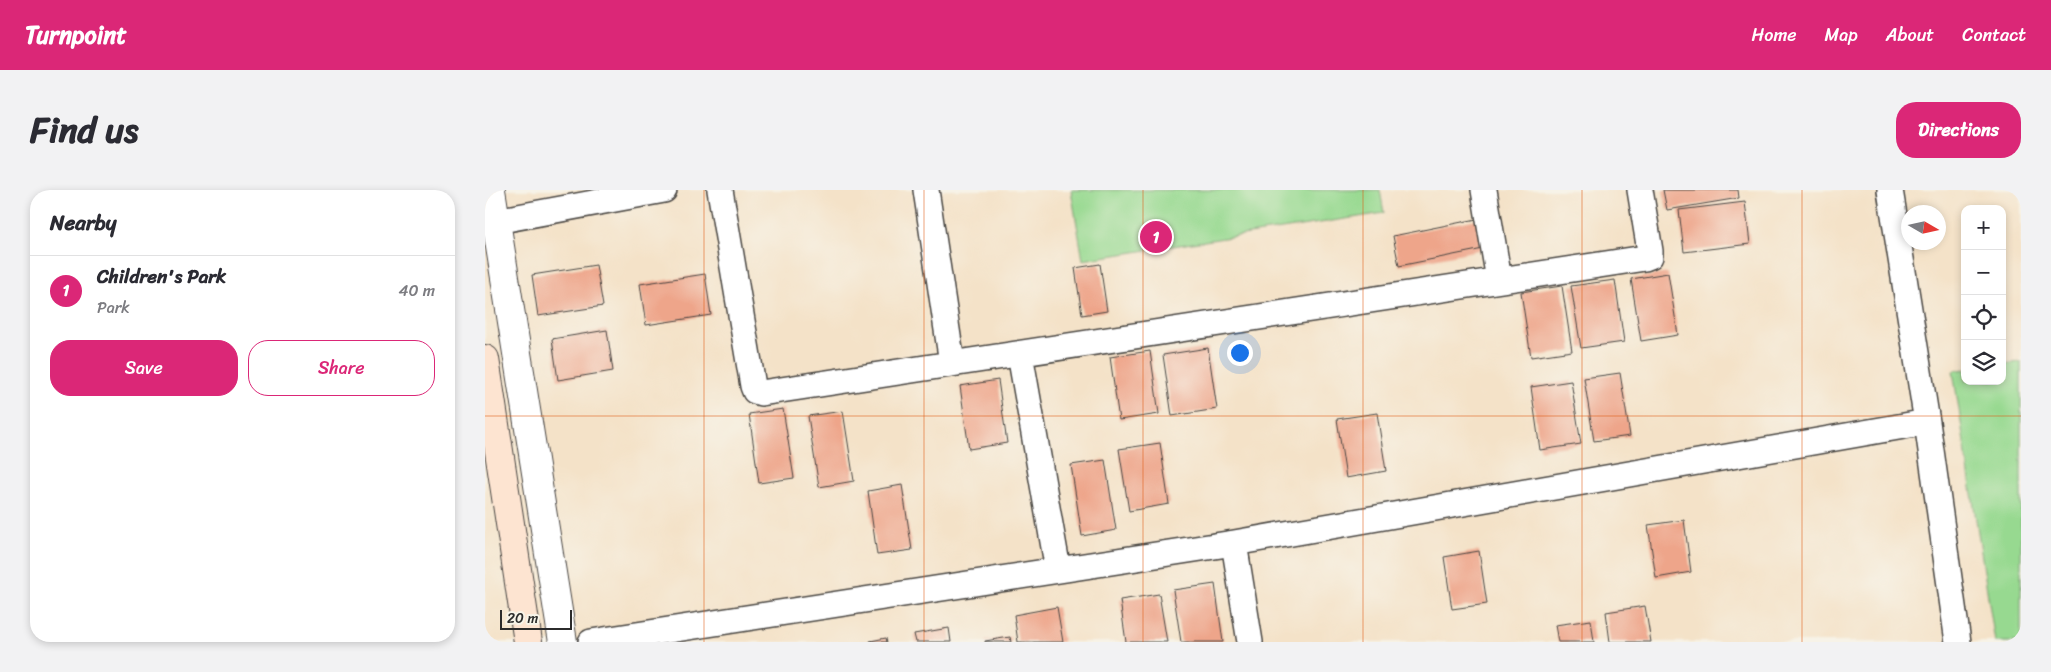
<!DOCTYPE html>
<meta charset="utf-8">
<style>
body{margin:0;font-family:Sriracha,sans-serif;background:#f2f2f3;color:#2b2b33}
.controls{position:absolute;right:15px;top:15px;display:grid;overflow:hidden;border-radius:10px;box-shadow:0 2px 8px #0003}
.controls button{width:45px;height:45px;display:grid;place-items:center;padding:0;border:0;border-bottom:1px solid #e1e1e2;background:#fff;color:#2b2b33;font:25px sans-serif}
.compass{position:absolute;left:1416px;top:15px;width:45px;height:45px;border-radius:50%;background:#fff;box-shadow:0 2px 8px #0003;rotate:99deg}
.scale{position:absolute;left:15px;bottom:12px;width:72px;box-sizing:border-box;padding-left:5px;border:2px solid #2b2b2b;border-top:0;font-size:14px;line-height:18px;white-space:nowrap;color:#2b2b2b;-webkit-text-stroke:4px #f7f3e8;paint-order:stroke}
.you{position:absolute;left:754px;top:162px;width:18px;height:18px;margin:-12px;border:4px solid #fff;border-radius:50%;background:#1a73e8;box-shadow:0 0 0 8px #1a73e833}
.badge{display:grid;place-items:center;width:32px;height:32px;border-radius:50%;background:#db2777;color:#fff;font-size:16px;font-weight:700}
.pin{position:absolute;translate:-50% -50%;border:2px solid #fff;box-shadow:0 1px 5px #0006}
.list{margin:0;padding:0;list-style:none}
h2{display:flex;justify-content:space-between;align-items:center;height:65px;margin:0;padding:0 20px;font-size:21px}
h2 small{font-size:16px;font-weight:400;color:#7c7c81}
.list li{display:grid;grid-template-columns:32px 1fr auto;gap:15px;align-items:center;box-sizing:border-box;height:70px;padding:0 20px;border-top:1px solid #e1e1e2}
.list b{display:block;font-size:19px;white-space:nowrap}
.list p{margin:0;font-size:16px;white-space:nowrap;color:#7c7c81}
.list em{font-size:16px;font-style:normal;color:#7c7c81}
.actions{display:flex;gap:10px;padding:15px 20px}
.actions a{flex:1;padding:11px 0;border:1px solid #db2777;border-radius:20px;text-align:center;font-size:18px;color:#db2777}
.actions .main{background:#db2777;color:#fff}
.icon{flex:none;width:28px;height:28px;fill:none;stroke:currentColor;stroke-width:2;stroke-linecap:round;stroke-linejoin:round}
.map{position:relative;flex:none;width:1536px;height:452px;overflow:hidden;border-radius:20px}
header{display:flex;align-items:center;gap:30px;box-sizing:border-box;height:70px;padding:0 25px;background:#db2777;color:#fff}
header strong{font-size:24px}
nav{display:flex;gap:28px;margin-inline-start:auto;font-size:18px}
.intro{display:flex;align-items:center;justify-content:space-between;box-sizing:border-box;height:120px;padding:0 30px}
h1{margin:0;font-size:35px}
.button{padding:12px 22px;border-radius:20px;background:#db2777;color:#fff;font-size:18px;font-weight:700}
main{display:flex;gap:30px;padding:0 30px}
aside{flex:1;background:#fff;border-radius:20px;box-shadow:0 2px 8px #0003}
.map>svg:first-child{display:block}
.green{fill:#97d990;stroke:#61825e}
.building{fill:#eea58a}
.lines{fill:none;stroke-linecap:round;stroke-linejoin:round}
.minor-casing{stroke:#494643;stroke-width:28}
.tertiary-casing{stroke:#494643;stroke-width:30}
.secondary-casing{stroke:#494643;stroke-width:30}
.minor{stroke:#fff;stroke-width:25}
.tertiary{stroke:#fff;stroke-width:28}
.secondary{stroke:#fde4d1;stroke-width:28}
.grid{fill:none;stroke:#df570e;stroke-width:1;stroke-opacity:0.55}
</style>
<header>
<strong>Turnpoint</strong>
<nav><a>Home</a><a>Map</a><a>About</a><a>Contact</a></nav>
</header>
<div class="intro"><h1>Find us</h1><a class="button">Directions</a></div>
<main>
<aside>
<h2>Nearby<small></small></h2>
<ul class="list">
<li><span class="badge">1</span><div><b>Children's Park</b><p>Park</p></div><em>40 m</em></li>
</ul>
<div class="actions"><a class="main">Save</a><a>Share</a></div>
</aside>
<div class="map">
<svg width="1536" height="452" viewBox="0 0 1536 452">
<rect width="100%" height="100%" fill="#f7f3e8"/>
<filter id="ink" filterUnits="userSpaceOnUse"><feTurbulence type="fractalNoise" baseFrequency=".02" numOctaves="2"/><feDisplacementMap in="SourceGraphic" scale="10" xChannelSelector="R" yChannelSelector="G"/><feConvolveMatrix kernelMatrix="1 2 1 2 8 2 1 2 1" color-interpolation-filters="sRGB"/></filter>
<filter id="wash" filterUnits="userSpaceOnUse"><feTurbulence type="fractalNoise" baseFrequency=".0096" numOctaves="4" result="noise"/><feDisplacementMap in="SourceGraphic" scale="20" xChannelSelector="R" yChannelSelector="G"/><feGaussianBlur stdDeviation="1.12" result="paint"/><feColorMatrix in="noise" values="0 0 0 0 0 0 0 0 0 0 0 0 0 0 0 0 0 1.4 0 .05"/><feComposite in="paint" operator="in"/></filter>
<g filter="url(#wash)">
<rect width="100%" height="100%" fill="#f4e2c8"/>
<path class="green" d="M586 0H895L899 23 598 70Z
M1536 172V452H1510L1468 181 1480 179V191H1517V174Z"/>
<g id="blocks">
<path class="building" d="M1178 0H1253L1254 8 1182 20Z
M1260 12 1265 54 1199 62 1194 20Z
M992 29 998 59 914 76 908 46Z
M615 74 622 121 597 125 590 78Z
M111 75 118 116 53 126 47 85Z
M1183 83 1193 145 1156 151 1146 89Z
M220 84 226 125 161 135 155 94Z
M1130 90 1139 152 1096 158 1086 96Z
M1077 96 1087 161 1046 167 1036 102Z
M122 140 128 181 73 190 67 149Z
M723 158 732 219 687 226 678 165Z
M665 161 674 224 634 230 625 167Z
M1135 183 1145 246 1109 251 1099 188Z
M513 190 522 253 484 259 475 196Z
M1086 191 1096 254 1055 260 1046 197Z
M298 219 309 288 274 293 264 224Z
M358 221 369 291 334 297 323 226Z
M892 223 901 281 861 288 852 229Z
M675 253 684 314 644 321 634 259Z
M620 270 631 340 597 346 586 275Z
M417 295 427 360 392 365 383 301Z
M1199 330 1206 382 1171 388 1163 335Z
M994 361 1002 414 967 419 959 367Z
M730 394 738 452H696L688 400Z
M674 404 682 452H641L635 410Z
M1160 416 1166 452H1125L1121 422Z
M572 417 578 452H533L529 425Z
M1106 430 1109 452H1073L1070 435Z
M464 438 466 452H431L429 444Z
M525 447 526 452H500V451Z
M401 448 402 452H385V451Z"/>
</g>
</g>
<g filter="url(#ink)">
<use href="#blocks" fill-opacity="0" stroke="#494643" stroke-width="1"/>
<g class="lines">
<defs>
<path id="minor" d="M235 0 268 196 270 201 276 203 1160 68 1165 66V61L1155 0
M441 0 467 173
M999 0 1014 90
M1405 0 1442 232 1473 452
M11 31 179 0
M535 164 573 380
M749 353 765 452
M106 452 749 353 1442 232"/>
<path id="tertiary" d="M6 0 78 452"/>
<path id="secondary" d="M0 169 43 452"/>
</defs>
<use href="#minor" class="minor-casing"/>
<use href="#tertiary" class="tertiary-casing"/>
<use href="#secondary" class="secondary-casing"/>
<use href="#minor" class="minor"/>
<use href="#tertiary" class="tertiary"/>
<use href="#secondary" class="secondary"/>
</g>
</g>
<path class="grid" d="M219 0V452M439 0V452M658 0V452M878 0V452M1097 0V452M1317 0V452M0 226H1536"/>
</svg>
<div class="controls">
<button>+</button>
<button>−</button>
<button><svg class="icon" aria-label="locate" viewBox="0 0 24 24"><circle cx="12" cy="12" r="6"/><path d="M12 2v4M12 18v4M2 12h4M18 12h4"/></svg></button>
<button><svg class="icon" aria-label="layers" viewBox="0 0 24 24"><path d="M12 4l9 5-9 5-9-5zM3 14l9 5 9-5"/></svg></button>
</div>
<svg class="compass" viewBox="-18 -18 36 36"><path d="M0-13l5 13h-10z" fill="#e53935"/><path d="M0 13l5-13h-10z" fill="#7c7c81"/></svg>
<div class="scale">20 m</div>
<div class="you"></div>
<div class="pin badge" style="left:671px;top:47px">1</div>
</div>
</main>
